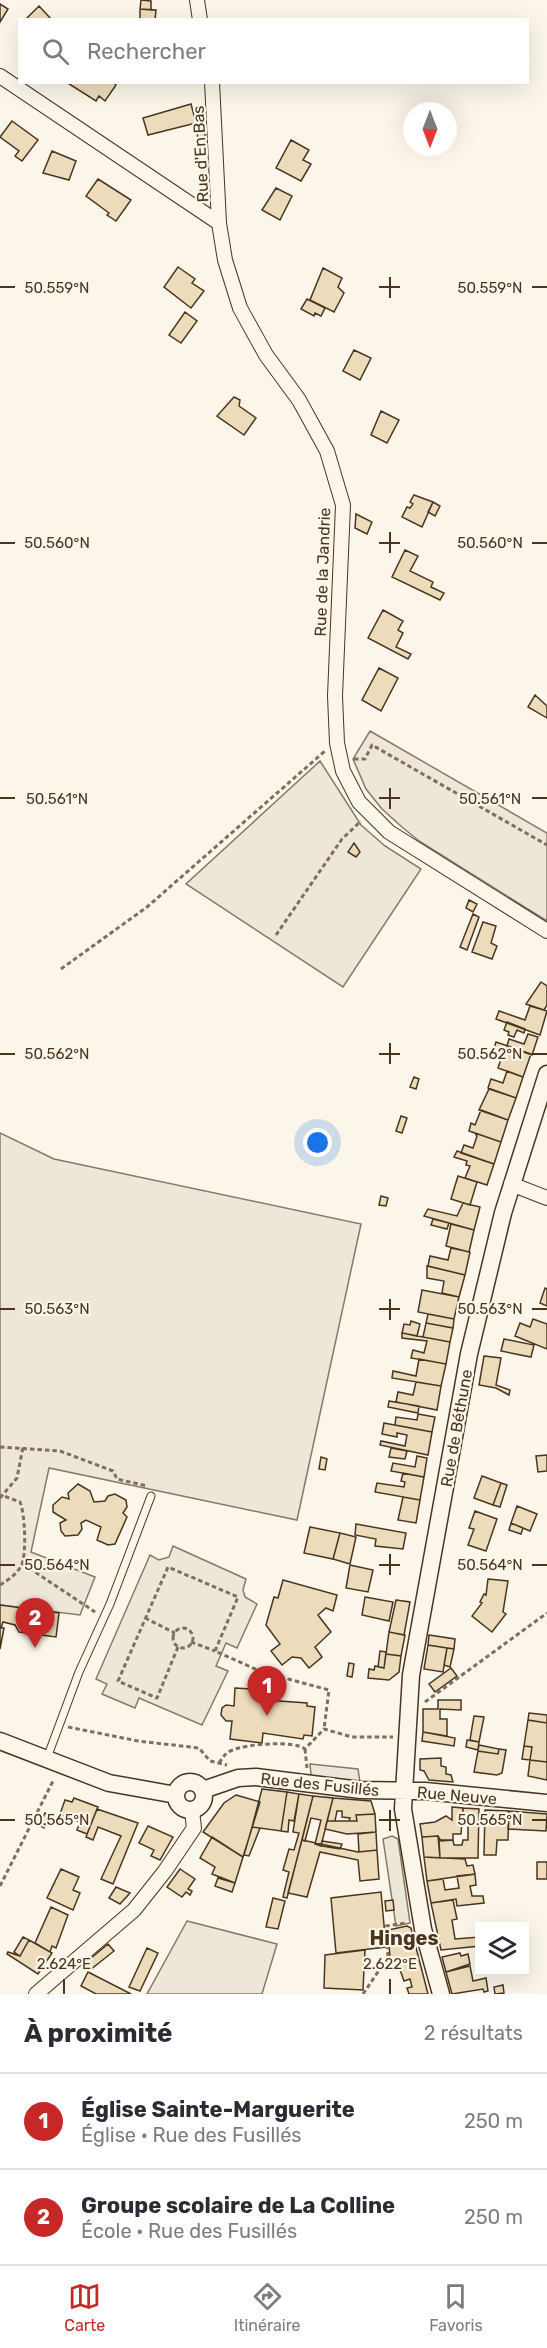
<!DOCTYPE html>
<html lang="fr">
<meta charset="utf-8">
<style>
body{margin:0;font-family:Rubik,sans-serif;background:#f7f7f7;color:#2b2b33}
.controls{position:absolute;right:18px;bottom:18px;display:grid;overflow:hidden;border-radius:0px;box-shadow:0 6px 24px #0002}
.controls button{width:54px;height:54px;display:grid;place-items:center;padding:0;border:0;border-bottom:2px solid #e1e1e2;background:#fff;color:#2b2b33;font:30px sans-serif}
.compass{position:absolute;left:403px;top:102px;width:54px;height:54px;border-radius:50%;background:#fff;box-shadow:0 6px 24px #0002;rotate:180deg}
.you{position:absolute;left:318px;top:1143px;width:21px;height:21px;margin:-15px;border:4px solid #fff;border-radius:50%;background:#1a73e8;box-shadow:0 0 0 9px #1a73e833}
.badge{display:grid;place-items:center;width:39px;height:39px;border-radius:50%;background:#c62828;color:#fff;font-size:20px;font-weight:700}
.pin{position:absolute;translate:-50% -50px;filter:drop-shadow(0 2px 3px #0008)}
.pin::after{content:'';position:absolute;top:32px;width:21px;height:18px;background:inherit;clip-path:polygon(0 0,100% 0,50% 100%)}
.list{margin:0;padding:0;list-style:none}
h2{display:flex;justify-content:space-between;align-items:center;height:78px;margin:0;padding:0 24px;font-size:26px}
h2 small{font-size:20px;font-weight:400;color:#7c7c81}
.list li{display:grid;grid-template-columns:39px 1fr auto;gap:18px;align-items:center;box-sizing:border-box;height:96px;padding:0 24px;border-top:2px solid #e1e1e2}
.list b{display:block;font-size:22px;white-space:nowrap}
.list p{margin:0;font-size:20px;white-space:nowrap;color:#7c7c81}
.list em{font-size:20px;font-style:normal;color:#7c7c81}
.icon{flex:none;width:33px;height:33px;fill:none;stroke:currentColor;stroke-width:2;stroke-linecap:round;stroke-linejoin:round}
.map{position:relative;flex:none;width:547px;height:1994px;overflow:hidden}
.search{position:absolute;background:#fff;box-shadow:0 6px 24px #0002;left:18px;right:18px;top:18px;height:66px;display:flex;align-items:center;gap:15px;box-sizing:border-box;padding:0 21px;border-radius:0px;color:#7c7c81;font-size:22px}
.sheet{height:270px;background:#fff}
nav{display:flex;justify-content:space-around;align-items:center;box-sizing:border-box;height:84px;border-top:2px solid #e1e1e2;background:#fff;font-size:16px;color:#7c7c81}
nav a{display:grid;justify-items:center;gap:3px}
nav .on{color:#c62828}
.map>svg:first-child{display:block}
.green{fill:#ede6d9;stroke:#887966;stroke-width:1.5}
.parking{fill:#ede7d9;stroke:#887966;stroke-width:1.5}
.building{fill:#ecdcbc;stroke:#4a3520;stroke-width:1.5}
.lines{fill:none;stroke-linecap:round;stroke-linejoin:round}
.service-casing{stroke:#4a3520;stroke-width:9}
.minor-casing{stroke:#4a3520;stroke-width:16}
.tertiary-casing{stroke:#4a3520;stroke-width:19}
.path{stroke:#7f6f5c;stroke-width:3;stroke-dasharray:4.5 3;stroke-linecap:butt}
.service{stroke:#fbf6e9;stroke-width:7}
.minor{stroke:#fbf6e9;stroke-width:14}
.tertiary{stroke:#fbf6e9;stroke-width:16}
.ticks{fill:none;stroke:#4a3520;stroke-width:2}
.labels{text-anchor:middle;stroke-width:4.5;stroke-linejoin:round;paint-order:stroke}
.street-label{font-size:16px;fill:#4a3520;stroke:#fbf6e9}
.quarter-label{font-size:20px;font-weight:bold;fill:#4a3520;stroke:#fbf6e9}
.ticks-label{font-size:15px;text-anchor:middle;fill:#4a3520;stroke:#fbf6e9;stroke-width:4.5;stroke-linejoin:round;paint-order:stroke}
</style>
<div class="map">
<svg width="547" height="1994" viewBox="0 0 547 1994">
<rect width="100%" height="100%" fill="#fbf6e9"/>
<path class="green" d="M370 731 547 833V921L419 841 402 827 382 809 366 789 353 759Z
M320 761 361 825 385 846 421 869 343 987 186 884Z
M0 1133 54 1159 361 1224 297 1520 49 1468 31 1552 95 1577 80 1615 0 1605Z
M187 1921 277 1944 262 1994H147Z"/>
<path class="parking" d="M173 1546 246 1579 243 1590 245 1597 257 1604 237 1648 226 1643 216 1666 228 1671 202 1725 139 1698 135 1708 102 1694 107 1684 96 1679 150 1555 159 1560 169 1557Z
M310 1764 358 1769 361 1790 312 1785Z
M392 1836 398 1839 410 1923 396 1926 383 1839Z"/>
<path class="building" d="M141 0 151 1V10L140 9Z
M0 4 8 9 0 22Z
M39 6 52 20H25Z
M140 9 156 10 155 20H140Z
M66 82H113L116 85 105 101 99 96 96 101Z
M191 104 196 123 148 135 143 118Z
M12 121 38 140 22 161 15 156 19 151 0 137Z
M204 127 206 146 198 147 197 128Z
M291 140 309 150 303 160 311 164 301 181 276 168Z
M52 151 76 161 69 180 43 173Z
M98 179 131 200 116 221 107 215 109 213 86 196Z
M276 188 292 196 280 220 262 210Z
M178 267 195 279 192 283 204 291 191 308 164 287Z
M323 268 342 278 338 287 344 293 334 312 310 300Z
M307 299 325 308 321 316 315 313 314 316 301 309Z
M185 312 197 321 181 343 169 335Z
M354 350 371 358 360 380 343 371Z
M234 397 240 400 239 406 256 418 244 435 217 416Z
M381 411 399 420 387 443 371 435Z
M414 495 433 502 422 527 402 517 407 507 410 508 413 504 410 502Z
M433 502 440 506 435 516 428 512Z
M356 514 372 522 367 534 355 528Z
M405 550 418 556 410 571 433 582 431 587 444 593 440 600 392 577Z
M383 610 403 621 398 630 403 633 396 647 411 654 408 659 368 638Z
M379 668 398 678 381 711 362 700Z
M535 695 547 706V718L528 707Z
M354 843 360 852 356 857 348 852Z
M469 900 477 904 473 912 466 908Z
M473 914 479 917 467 950 460 947Z
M483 922 496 926 491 943 497 946 492 959 472 952Z
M541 982 547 986V1005L544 1010 526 1004Z
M530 1006 547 1011 540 1035 496 1019 499 1011 525 1020Z
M507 1022 525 1029 524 1033 517 1030 514 1037 508 1035 509 1032 504 1030Z
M528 1034 538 1037 532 1055 507 1046 509 1039 524 1044Z
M496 1042 531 1054 523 1077 498 1068 502 1056 493 1052Z
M507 1071 523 1077 516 1098 488 1088 491 1079 503 1083Z
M414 1077 419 1079 416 1089 410 1087Z
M489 1089 516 1098 508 1120 479 1110Z
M481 1110 508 1120 501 1142 469 1131 471 1123 475 1125Z
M401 1116 407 1118 402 1133 396 1131Z
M475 1133 501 1142 494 1164 461 1153 464 1145 473 1148 477 1136Z
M457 1151 494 1164 487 1185 465 1178 470 1166 466 1165 467 1161 454 1157Z
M458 1176 477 1182 470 1205 451 1199Z
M381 1196 388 1198 386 1206 379 1205Z
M463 1203 480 1207 474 1230 424 1216 428 1209 457 1216Z
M433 1219 449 1223 447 1229 431 1225Z
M451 1224 474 1230 469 1252 446 1246Z
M451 1248 470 1252 465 1275 428 1266 430 1256 448 1260Z
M427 1266 465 1275 459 1297 442 1293 444 1281 427 1278Z
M545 1288 547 1289V1306L540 1303Z
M422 1290 459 1297 454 1319 418 1312Z
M428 1314 454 1319 453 1328 426 1323Z
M533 1319 547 1324V1349L515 1336 520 1323 530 1327Z
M411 1321 420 1324 417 1336 402 1333 404 1324 410 1325Z
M426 1323 453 1328 450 1342 423 1337Z
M402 1333 450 1342 446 1364 411 1358 413 1350 424 1353 427 1341 402 1338Z
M504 1339 534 1345 531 1357 501 1351Z
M484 1356 501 1358 496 1385 510 1390 509 1395 496 1388 479 1385Z
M419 1359 446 1364 441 1386 392 1378 393 1371 416 1376Z
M416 1382 441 1386 437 1410 396 1402 398 1392 413 1395Z
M389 1401 419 1406 418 1413 388 1407Z
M418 1414 435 1417 432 1432 395 1425 396 1417 417 1420Z
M384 1423 432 1432 428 1455 380 1445 381 1441 405 1446 407 1435 397 1433V1437L382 1434Z
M391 1448 407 1451 405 1459 389 1457Z
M547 1455V1471L538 1472 536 1456Z
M417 1456 427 1458 424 1477 391 1471 393 1463 415 1467Z
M321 1457 327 1459 325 1470 319 1469Z
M403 1473 424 1477 420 1500 375 1492 377 1483 404 1487 405 1482 401 1481Z
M482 1476 501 1483 493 1505 474 1498Z
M501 1483 507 1485 500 1507 493 1505Z
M78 1484 90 1491 94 1502 105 1501 108 1496 115 1494 126 1500 127 1507 123 1513 127 1517 115 1544 108 1545 97 1540 101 1527 86 1520 81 1523 82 1529 78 1535 65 1536 61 1531 60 1523 66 1520 53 1512V1505L62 1497 69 1499 68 1493Z
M403 1497 420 1500 416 1523 398 1520Z
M517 1506 537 1514 530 1531 511 1523Z
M475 1511 497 1519 486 1551 468 1545 474 1529 469 1528Z
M511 1523 523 1528 521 1534 509 1530Z
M356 1524 406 1533 403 1549 375 1546 376 1539 355 1535Z
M310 1527 340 1533 333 1559 304 1553Z
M340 1533 356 1537 350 1564 333 1559Z
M350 1565 373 1570 368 1592 346 1588Z
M488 1579 508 1581 503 1612 506 1614 492 1632 472 1616 482 1603 480 1602 484 1594 486 1595Z
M283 1580 337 1595 333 1611 326 1608 318 1615 331 1632 315 1647 322 1657 309 1668 301 1658 292 1657 282 1665 271 1651 280 1644 266 1625 274 1597 278 1598Z
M365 1597 393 1602 389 1621 362 1615Z
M396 1600 410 1602 404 1635 389 1632Z
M0 1605 59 1613 56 1637 19 1632 15 1625 3 1622 1 1628H4L0 1649Z
M389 1632 405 1635 401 1656 386 1654Z
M429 1635 455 1639 454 1649 428 1645Z
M428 1645 447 1648 443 1672 424 1669Z
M447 1648 454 1649 450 1667 444 1665Z
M380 1651 386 1652 384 1668 378 1667Z
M386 1654 401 1656 399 1672 389 1680 368 1678 369 1669 374 1670 375 1666 384 1668Z
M349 1663 354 1664 352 1677 347 1676Z
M451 1668 457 1676 435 1692 429 1684Z
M235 1688 267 1690 266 1700 307 1703V1706L315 1707 312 1736 304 1735 303 1739 263 1733 262 1743 230 1739 232 1721H226L221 1715 222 1708 226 1705 234 1706Z
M438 1700H461V1710L440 1709V1719H447V1736L423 1732V1709H438Z
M529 1713 547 1715V1723L528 1720Z
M474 1716 484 1717 479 1742 470 1740Z
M528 1720 547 1723V1762L530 1760 532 1747 524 1746Z
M423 1732 455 1738 454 1746 422 1741Z
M467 1740 479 1742 478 1750 466 1747Z
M479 1745 499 1749 498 1754 478 1751Z
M524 1746 532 1747 530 1760 522 1759Z
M499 1749 506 1750 502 1773 497 1775 474 1772 478 1751 498 1754Z
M441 1758V1766L446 1767V1774L451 1775 453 1782 429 1780 424 1771 420 1770V1759Z
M530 1760 547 1762V1780L528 1776Z
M262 1789 287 1792 281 1831 252 1827Z
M287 1792 299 1794 294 1821 289 1820 288 1832 281 1831Z
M299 1794 313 1796 287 1898 283 1897 289 1872 283 1870 289 1849 294 1850 299 1833 293 1832Z
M236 1795 260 1802 243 1857 203 1832 224 1803Z
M313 1796 333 1798 321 1846 315 1844 321 1820 311 1818 305 1841 302 1840Z
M74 1798 98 1807 87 1834 77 1830 80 1822 60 1814 65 1800 72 1802Z
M333 1798 371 1801 375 1814 356 1815 357 1821H349L350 1818 342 1817V1811H337L335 1821H327Z
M452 1807 463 1808 461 1834H453V1840L441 1841 438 1836 422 1837 420 1824 435 1822 446 1816 452 1820Z
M463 1808 479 1809 478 1858H440L439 1840H453L454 1845H462L463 1840H468V1823H463Z
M97 1809 138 1823 113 1884 101 1879 121 1836 98 1827 93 1840 86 1837Z
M485 1810 509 1811 508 1840H497L496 1855H484Z
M509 1811 547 1814 546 1831 508 1829Z
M45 1813 50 1816 44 1828 39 1825Z
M375 1814 376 1832 347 1834 325 1829 327 1821H357L356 1815Z
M148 1826 173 1837 160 1860 151 1856 154 1850 139 1843Z
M252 1827 260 1828 249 1856 244 1855Z
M376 1832 377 1850 359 1852 358 1834Z
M438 1836 440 1858 424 1857 422 1837Z
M212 1837 243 1857 235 1883 212 1874 215 1867 200 1858Z
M302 1840 358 1852 377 1850 379 1879 360 1881 358 1860 320 1852 307 1897 288 1893Z
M322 1841 342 1844 340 1849 321 1846Z
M424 1857 465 1859 467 1866 473 1865 475 1874 427 1881Z
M537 1862H547V1879H537Z
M61 1869 79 1877 73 1890 80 1893 73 1910 47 1898Z
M180 1869 195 1879 188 1889 192 1891 190 1895 186 1892 182 1897 167 1887Z
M475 1874 476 1885 470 1886 472 1896H483L484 1903 457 1906 456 1899 431 1903 427 1881 443 1879 445 1890 459 1888 457 1876Z
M218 1878 235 1883 232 1892 215 1886Z
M116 1887 130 1893 120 1904 109 1898Z
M381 1892 386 1947 336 1953 331 1898Z
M273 1898 285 1901 278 1929 266 1927Z
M393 1900 394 1910 386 1911 385 1901Z
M453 1900 457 1919 452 1920 455 1939 480 1937V1946L441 1950 431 1903Z
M51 1907 68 1915 56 1948 52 1946 50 1952 35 1943Z
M407 1926 411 1928 428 1994H409L407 1988 412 1987 410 1979 404 1981 399 1967 384 1966 390 1958 388 1930Z
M23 1937 29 1940 20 1956 14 1952Z
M29 1940 52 1953 38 1974 7 1954 8 1952 20 1956Z
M108 1944 114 1951 90 1970 84 1964Z
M147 1948 158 1953 140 1991 129 1987Z
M365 1950 363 1990 324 1988 325 1955Z
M460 1953 461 1956 468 1954 470 1964 446 1972 442 1957Z
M470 1966 473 1981 486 1978 488 1991 484 1992 483 1989 452 1994 446 1972Z
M88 1972 131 1994H96L81 1986Z
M503 1985 504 1993 495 1994 494 1987Z"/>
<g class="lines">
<defs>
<path id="service" d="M47 1758 79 1672 110 1604 151 1496"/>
<path id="minor" d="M197 0 200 20
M0 76 219 223 225 260 240 308 266 355 299 400 327 451 343 505 335 696 337 743 343 771 359 802 389 832 547 931
M212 82 219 223
M511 1184 547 1198
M36 1994 134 1910 165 1871 194 1828 192 1811"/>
<path id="tertiary" d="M0 1741 109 1783 176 1795
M176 1796a14 14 0 1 1 28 0a14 14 0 1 1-28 0Z
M203 1790 238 1778 256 1777 361 1790 425 1791 547 1803
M441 1994 423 1929 403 1809 411 1675 469 1354 503 1213 547 1074"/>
</defs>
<use href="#service" class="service-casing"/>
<use href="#minor" class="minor-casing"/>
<use href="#tertiary" class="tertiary-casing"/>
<path class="path" d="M354 759H365L372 745 547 845
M276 935 342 839 361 821
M61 969 147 907 325 751
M0 1447 60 1451 113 1471 117 1479 147 1486
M0 1498 17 1478 23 1447
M23 1564 95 1612
M0 1585C8 1580 16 1575 21 1566 27 1556 25 1513 20 1502L4 1496
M145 1618 175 1633
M173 1638a10 10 0 1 1 20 0a10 10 0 1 1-20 0Z
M191 1642 215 1651
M178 1647 157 1698 118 1681 168 1567 238 1597 215 1651 262 1672 329 1690 324 1729
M425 1702 547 1613
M68 1727 138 1741 199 1748 210 1761 227 1765
M305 1749 307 1768
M219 1763C223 1757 226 1752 233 1750 246 1744 295 1740 305 1749L324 1729 352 1737H393
M0 1886 54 1779
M363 1994 388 1957 386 1926 406 1923"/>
<use href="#service" class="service"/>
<use href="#minor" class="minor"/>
<use href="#tertiary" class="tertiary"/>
</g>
<path class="ticks" d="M390 277V298M0 287H15M379 287H400M532 287H547M390 532V553M0 543H15M379 543H400M532 543H547M390 788V809M0 798H15M379 798H400M532 798H547M390 1043V1064M0 1054H15M379 1054H400M532 1054H547M390 1299V1320M0 1309H15M379 1309H400M532 1309H547M390 1554V1575M0 1565H15M379 1565H400M532 1565H547M390 1810V1831M0 1820H15M379 1820H400M532 1820H547M64 1979V1994M390 1979V1994"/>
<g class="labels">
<g class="street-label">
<text transform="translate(200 154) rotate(-93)" y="6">Rue d'En Bas</text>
<text transform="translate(322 572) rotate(-88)" y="6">Rue de la Jandrie</text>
<text transform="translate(456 1428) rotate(-80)" y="6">Rue de Béthune</text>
<text transform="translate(320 1784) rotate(6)" y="6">Rue des Fusillés</text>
<text transform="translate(457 1795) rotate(5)" y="6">Rue Neuve</text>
</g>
<g class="quarter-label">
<text x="404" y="1945">Hinges</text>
</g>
</g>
<g class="ticks-label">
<text x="490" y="293">50.559°N</text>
<text x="57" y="293">50.559°N</text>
<text x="490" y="548">50.560°N</text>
<text x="57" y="548">50.560°N</text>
<text x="57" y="804">50.561°N</text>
<text x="490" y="804">50.561°N</text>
<text x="57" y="1059">50.562°N</text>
<text x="490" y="1059">50.562°N</text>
<text x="490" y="1314">50.563°N</text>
<text x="57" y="1314">50.563°N</text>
<text x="57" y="1570">50.564°N</text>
<text x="490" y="1570">50.564°N</text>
<text x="57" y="1825">50.565°N</text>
<text x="490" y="1825">50.565°N</text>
<text x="64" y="1969">2.624°E</text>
<text x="390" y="1969">2.622°E</text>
</g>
</svg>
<div class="controls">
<button><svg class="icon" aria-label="layers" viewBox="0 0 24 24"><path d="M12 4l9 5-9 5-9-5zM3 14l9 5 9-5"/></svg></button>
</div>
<svg class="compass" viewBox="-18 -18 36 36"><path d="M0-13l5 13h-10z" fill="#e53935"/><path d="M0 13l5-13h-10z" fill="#7c7c81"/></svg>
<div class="you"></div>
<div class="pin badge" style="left:267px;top:1716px">1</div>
<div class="pin badge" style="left:35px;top:1648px">2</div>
<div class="search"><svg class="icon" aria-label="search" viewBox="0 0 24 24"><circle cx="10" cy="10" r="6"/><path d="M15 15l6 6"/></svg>Rechercher</div>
</div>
<section class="sheet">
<h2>À proximité<small>2 résultats</small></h2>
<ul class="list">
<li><span class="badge">1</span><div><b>Église Sainte-Marguerite</b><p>Église · Rue des Fusillés</p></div><em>250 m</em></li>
<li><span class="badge">2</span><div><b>Groupe scolaire de La Colline</b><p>École · Rue des Fusillés</p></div><em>250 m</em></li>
</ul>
</section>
<nav>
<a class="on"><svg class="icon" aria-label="map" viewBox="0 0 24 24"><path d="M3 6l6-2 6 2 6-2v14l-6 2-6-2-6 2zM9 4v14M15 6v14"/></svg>Carte</a>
<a><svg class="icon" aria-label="directions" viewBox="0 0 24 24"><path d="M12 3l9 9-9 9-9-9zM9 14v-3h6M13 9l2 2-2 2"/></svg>Itinéraire</a>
<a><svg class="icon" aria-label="saved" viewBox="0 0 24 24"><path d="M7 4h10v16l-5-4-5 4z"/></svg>Favoris</a>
</nav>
